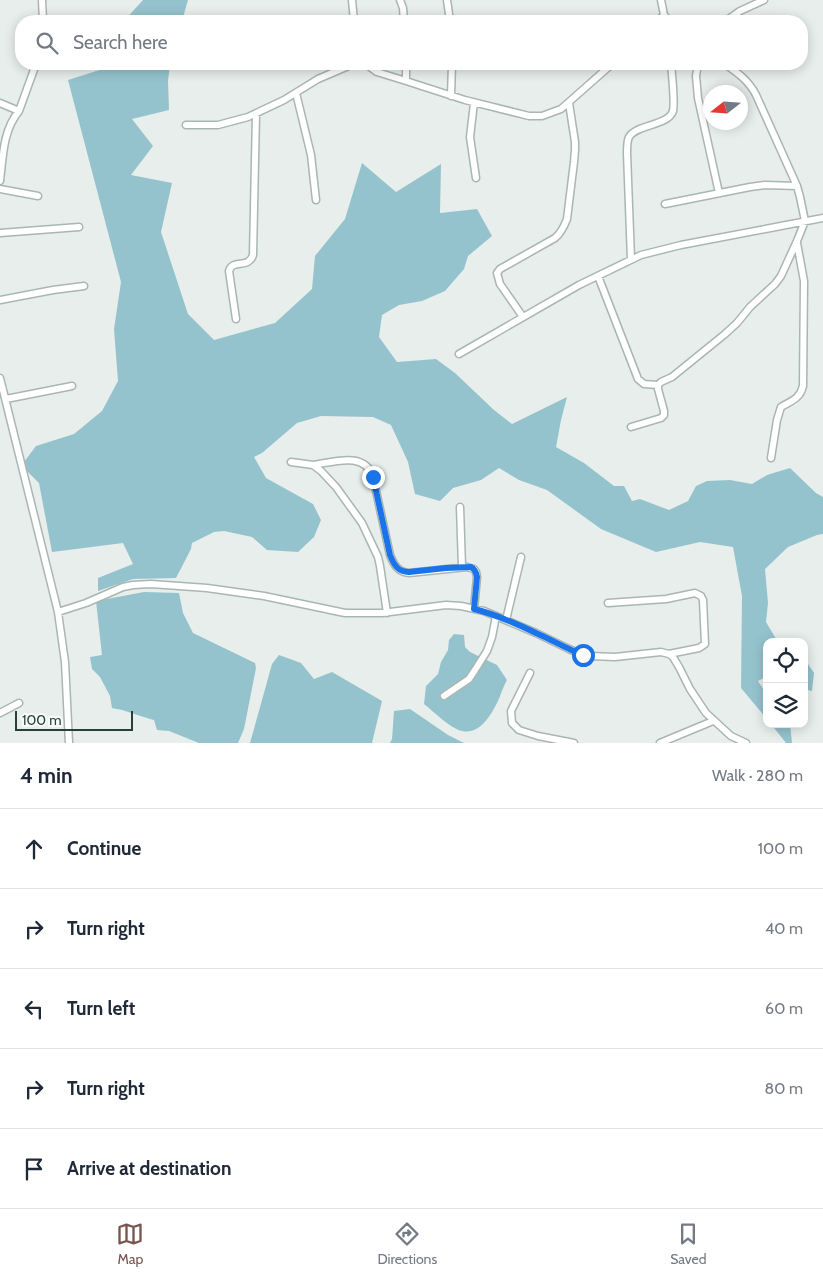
<!DOCTYPE html>
<meta charset="utf-8">
<style>
body{margin:0;font-family:Cabin,sans-serif;background:#f6f6f7;color:#1f2937}
.controls{position:absolute;right:15px;bottom:15px;display:grid;overflow:hidden;border-radius:10px;box-shadow:0 2px 12px #0003}
.controls button{width:45px;height:45px;display:grid;place-items:center;padding:0;border:0;border-bottom:1px solid #e0e1e3;background:#fff;color:#1f2937;font:25px sans-serif}
.compass{position:absolute;left:703px;top:85px;width:45px;height:45px;border-radius:50%;background:#fff;box-shadow:0 2px 12px #0003;rotate:253deg}
.scale{position:absolute;left:15px;bottom:12px;width:118px;box-sizing:border-box;padding-left:5px;border:2px solid #273f39;border-top:0;font-size:14px;line-height:18px;white-space:nowrap;color:#273f39;-webkit-text-stroke:4px #f7fbf9;paint-order:stroke}
.stop{position:absolute;width:15px;height:15px;margin:-11px;border:4px solid #1a73e8;border-radius:50%;background:#fff}
.stop.end{background:#1a73e8;border-color:#fff;box-shadow:0 1px 5px #0008}
.list{margin:0;padding:0;list-style:none}
h2{display:flex;justify-content:space-between;align-items:center;height:65px;margin:0;padding:0 20px;font-size:21px}
h2 small{font-size:16px;font-weight:400;color:#747a83}
.list li{display:grid;grid-template-columns:32px 1fr auto;gap:15px;align-items:center;box-sizing:border-box;height:80px;padding:0 20px;border-top:1px solid #e0e1e3}
.list b{display:block;font-size:19px;white-space:nowrap}
.list em{font-size:16px;font-style:normal;color:#747a83}
.icon{flex:none;width:28px;height:28px;fill:none;stroke:currentColor;stroke-width:2;stroke-linecap:round;stroke-linejoin:round}
.map{position:relative;flex:none;width:823px;height:743px;overflow:hidden}
.search{position:absolute;background:#fff;box-shadow:0 2px 12px #0003;left:15px;right:15px;top:15px;height:55px;display:flex;align-items:center;gap:12px;box-sizing:border-box;padding:0 18px;border-radius:20px;color:#747a83;font-size:19px}
.sheet{height:465px;background:#fff}
nav{display:flex;justify-content:space-around;align-items:center;box-sizing:border-box;height:70px;border-top:1px solid #e0e1e3;background:#fff;font-size:14px;color:#747a83}
nav a{display:grid;justify-items:center;gap:2px}
nav .on{color:#785650}
.map>svg:first-child{display:block}
.water{fill:#95c3cd}
.lines{fill:none;stroke-linecap:round;stroke-linejoin:round}
.minor-casing{stroke:#aab6b2;stroke-width:9}
.minor{stroke:#fff;stroke-width:6}
.route{stroke:#1a73e8;stroke-width:6}
</style>
<div class="map">
<svg width="823" height="743" viewBox="0 0 823 743">
<rect width="100%" height="100%" fill="#e7eeeb"/>
<path class="water" d="M143 0H188L182 21H124Z
M109 64H170L168 81 169 110 132 119 153 146 131 175 172 183 161 232 188 314 214 340 275 323 312 289 315 256 345 219 362 163 396 192 441 164 440 213 477 209 492 236 468 256 464 269 445 291 422 301 399 305 382 315 379 337 397 362 436 359 455 373 494 410 512 424 567 397 561 420 556 447 584 463 614 486H624L632 501 640 499 669 510 688 501 696 486 707 481 730 480 752 484 767 475 790 468 816 493 823 497V534L817 535 788 547 765 569 768 603 766 622 778 642H767V676L758 681 767 695V719L741 688 742 596 733 547 700 542 656 552 601 529 547 490 519 480 499 468 481 480 453 488 440 501 415 494 408 462 391 425 373 417 321 416 297 423 262 453 254 457 266 478 313 504 321 520 314 537 298 552 267 550 252 537 224 531 214 532 192 543 191 549 176 578 133 579 98 591V578L133 564 123 543 52 552 39 483 27 471 24 462 36 446 74 434 102 411 118 381 114 329 121 282 68 80 109 67Z
M144 592 179 593 183 613 193 633 255 663 256 668 244 729 238 743H199L169 731 157 730 154 720 150 719 122 710 112 708 110 696 100 677 92 669 90 657 102 655 96 601Z
M454 634 464 635 465 647 470 652 497 665 507 680C503 687 501 694 498 701 491 715 480 735 462 731 451 729 433 711 424 704L426 686 438 674 441 662 448 650 449 640Z
M279 655 301 663 314 679 332 672 382 701 372 743H250L272 664Z
M806 661 814 673 812 691 804 689V664Z
M410 709 448 735 464 743H390L392 739 394 711Z
M771 724H790L792 743H786Z"/>
<g class="lines">
<defs>
<path id="minor" d="M42 0 43 21
M352 0 354 21
M400 0 403 8 404 21
M447 0 450 21
M661 0 664 15 669 21
M658 21 664 15
M726 21 740 11 764 0
M366 64 377 72 406 81 465 100 529 116H542L561 109 612 64
M406 64V81
M698 64 696 76 698 98 719 193
M296 93 311 155 316 200
M451 96 452 64
M0 103 19 111 36 64
M474 103 470 137 476 178
M186 125H218L248 117 284 100 318 79 353 64
M0 181C3 156 3 130 19 111
M0 189 38 196
M665 204 750 187 765 185 797 186
M0 233 79 227
M631 259 627 153C627 148 627 141 629 137 637 124 668 126 673 111 675 102 672 75 671 64
M598 276 638 379 644 384 658 385
M0 300 53 290 84 286
M523 317 500 284 497 273 500 269 555 238C561 233 564 227 567 219L574 162 575 150V142L569 103
M236 319 229 271C233 258 248 270 253 255L256 114
M459 354 579 285 641 255 681 245 823 218
M0 378 58 612 65 662 69 743
M6 399 72 386
M631 427 661 418 664 415V411L658 389V385L661 382 672 377 725 334 737 323 750 307 775 284 781 276 797 241 805 221 800 197 797 186 756 95C749 81 738 73 725 64
M771 458 777 420 781 407C791 401 800 399 803 386L804 281 797 243
M291 462 313 465 321 471 336 487 362 523 378 557 380 566 387 613
M313 465C334 462 365 451 373 477L390 555C394 565 398 572 409 573L467 567 474 569 476 572 477 577 474 609
M460 507 462 567
M608 603 666 599 695 593 701 596 703 600 705 644 699 648 669 654
M58 612 86 603 123 587 133 585 151 584 207 588 264 596 345 613H382L446 605 461 606 484 611 536 633 569 649 583 655 590 656 615 657 661 652 669 654 673 657 679 667 690 689 706 713 731 736 746 743
M506 620 521 557
M530 673 511 711 512 723 519 730 538 736 574 743
M444 696 469 679 475 670 487 651 492 637 496 616
M0 713 19 703
M660 743 713 721"/>
</defs>
<use href="#minor" class="minor-casing"/>
<use href="#minor" class="minor"/>
</g>
<g class="lines">
<path class="route" d="M373 477 390 555C394 565 398 572 409 572L446 568 471 567C476 570 476 573 477 577L474 609C495 614 517 624 536 633 552 640 567 649 583 655"/>
</g>
</svg>
<div class="controls">
<button><svg class="icon" aria-label="locate" viewBox="0 0 24 24"><circle cx="12" cy="12" r="6"/><path d="M12 2v4M12 18v4M2 12h4M18 12h4"/></svg></button>
<button><svg class="icon" aria-label="layers" viewBox="0 0 24 24"><path d="M12 4l9 5-9 5-9-5zM3 14l9 5 9-5"/></svg></button>
</div>
<svg class="compass" viewBox="-18 -18 36 36"><path d="M0-13l5 13h-10z" fill="#e53935"/><path d="M0 13l5-13h-10z" fill="#747a83"/></svg>
<div class="scale">100 m</div>
<div class="stop" style="left:583px;top:655px"></div>
<div class="stop end" style="left:373px;top:477px"></div>
<div class="search"><svg class="icon" aria-label="search" viewBox="0 0 24 24"><circle cx="10" cy="10" r="6"/><path d="M15 15l6 6"/></svg>Search here</div>
</div>
<section class="sheet">
<h2>4 min<small>Walk · 280 m</small></h2>
<ul class="list">
<li><svg class="icon" aria-label="ahead" viewBox="0 0 24 24"><path d="M12 20V5M6 11l6-6 6 6"/></svg><div><b>Continue</b></div><em>100 m</em></li>
<li><svg class="icon" aria-label="right" viewBox="0 0 24 24"><path d="M7 20v-9h11M14 6l5 5-5 5"/></svg><div><b>Turn right</b></div><em>40 m</em></li>
<li><svg class="icon" aria-label="left" viewBox="0 0 24 24"><path d="M17 20v-9H6M10 6l-5 5 5 5"/></svg><div><b>Turn left</b></div><em>60 m</em></li>
<li><svg class="icon" aria-label="right" viewBox="0 0 24 24"><path d="M7 20v-9h11M14 6l5 5-5 5"/></svg><div><b>Turn right</b></div><em>80 m</em></li>
<li><svg class="icon" aria-label="arrive" viewBox="0 0 24 24"><path d="M6 21V4h12l-3 4 3 4H6"/></svg><div><b>Arrive at destination</b></div></li>
</ul>
</section>
<nav>
<a class="on"><svg class="icon" aria-label="map" viewBox="0 0 24 24"><path d="M3 6l6-2 6 2 6-2v14l-6 2-6-2-6 2zM9 4v14M15 6v14"/></svg>Map</a>
<a><svg class="icon" aria-label="directions" viewBox="0 0 24 24"><path d="M12 3l9 9-9 9-9-9zM9 14v-3h6M13 9l2 2-2 2"/></svg>Directions</a>
<a><svg class="icon" aria-label="saved" viewBox="0 0 24 24"><path d="M7 4h10v16l-5-4-5 4z"/></svg>Saved</a>
</nav>
